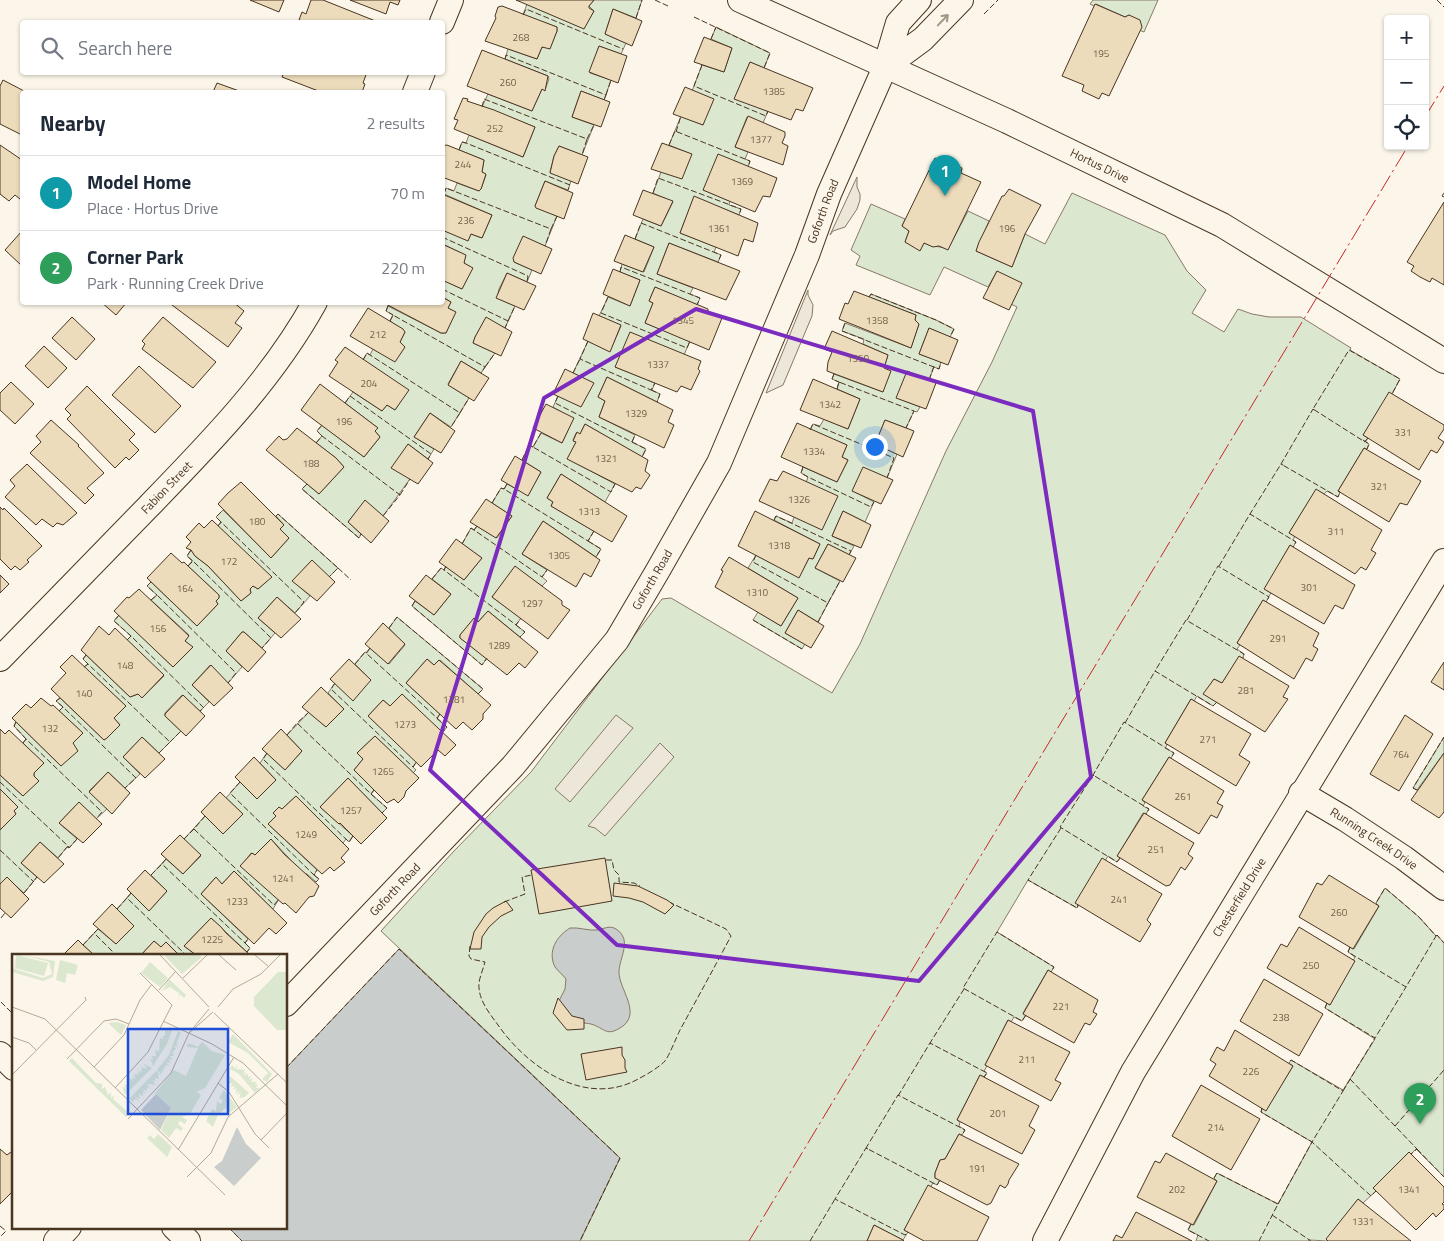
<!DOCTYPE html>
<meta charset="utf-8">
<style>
body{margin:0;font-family:"Titillium Web",sans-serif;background:#f2f2f3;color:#1f2937}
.controls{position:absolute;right:15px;top:15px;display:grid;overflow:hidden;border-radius:5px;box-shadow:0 1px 4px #0004}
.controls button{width:45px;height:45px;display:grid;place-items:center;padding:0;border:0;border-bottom:1px solid #e0e1e3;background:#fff;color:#1f2937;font:25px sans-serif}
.you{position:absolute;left:874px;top:446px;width:18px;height:18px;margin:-12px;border:4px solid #fff;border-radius:50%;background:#1a73e8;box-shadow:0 0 0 8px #1a73e833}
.badge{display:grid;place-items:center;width:32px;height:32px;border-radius:50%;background:#111827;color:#fff;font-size:16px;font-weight:700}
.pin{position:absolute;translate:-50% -41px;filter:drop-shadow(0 1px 2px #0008)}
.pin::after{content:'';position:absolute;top:26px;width:18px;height:15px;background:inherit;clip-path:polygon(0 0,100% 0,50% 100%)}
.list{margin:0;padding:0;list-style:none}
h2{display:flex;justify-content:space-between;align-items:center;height:65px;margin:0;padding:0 20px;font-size:21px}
h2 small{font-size:16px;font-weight:400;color:#747a83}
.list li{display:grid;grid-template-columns:32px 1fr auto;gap:15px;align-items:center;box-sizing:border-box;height:75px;padding:0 20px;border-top:1px solid #e0e1e3}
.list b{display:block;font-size:19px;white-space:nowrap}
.list p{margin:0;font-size:16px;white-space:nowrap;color:#747a83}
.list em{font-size:16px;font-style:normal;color:#747a83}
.icon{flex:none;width:28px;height:28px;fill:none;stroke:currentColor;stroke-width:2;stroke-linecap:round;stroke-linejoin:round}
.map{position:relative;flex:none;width:1444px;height:1241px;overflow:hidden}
.search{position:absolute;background:#fff;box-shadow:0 1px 4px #0004;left:20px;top:20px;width:425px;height:55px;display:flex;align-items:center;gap:12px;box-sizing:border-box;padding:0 18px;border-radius:5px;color:#747a83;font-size:19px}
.panel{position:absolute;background:#fff;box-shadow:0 1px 4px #0004;left:20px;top:90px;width:425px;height:215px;border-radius:5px}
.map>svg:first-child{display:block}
.green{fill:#dce7d0;stroke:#887966}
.parking{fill:#ede7d9;stroke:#887966}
.water{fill:#c9cecd;stroke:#887966}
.building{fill:#ecdcbc;stroke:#4a3520}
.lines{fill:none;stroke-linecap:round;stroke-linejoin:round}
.minor-casing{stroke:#4a3520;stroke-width:26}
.minor{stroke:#fbf6e9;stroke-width:24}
.fence{stroke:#4a3520;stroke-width:1;stroke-dasharray:6 2.5;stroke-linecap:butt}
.power{stroke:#c62828;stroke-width:1;stroke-dasharray:18 4 2.5 4;stroke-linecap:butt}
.oneway{stroke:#a29684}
.marked{fill:none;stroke:#7b2cbf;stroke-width:4;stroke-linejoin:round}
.labels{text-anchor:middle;stroke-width:4;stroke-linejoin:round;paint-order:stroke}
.number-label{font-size:10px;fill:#725f47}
.street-label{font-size:12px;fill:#4a3520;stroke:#fbf6e9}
.inset-road{fill:none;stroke:#b4a999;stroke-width:1}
.view{fill:#1d4ed8;fill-opacity:0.15;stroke:#1d4ed8;stroke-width:2.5}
.inset-edge{fill:none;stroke:#4a3520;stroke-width:2.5}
</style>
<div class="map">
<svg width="1444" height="1241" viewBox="0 0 1444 1241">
<rect width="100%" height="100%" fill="#fbf6e9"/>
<path class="green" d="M594 0H642L636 18 613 9 605 34 626 43 621 54 599 46 590 73 611 80 604 100 581 91 572 117 594 125 582 155 559 146 554 156 550 172 571 181 568 190 545 181 535 206 557 216 545 246 523 237 514 262 532 270 527 282 507 273 499 289 497 298 515 306 505 328 486 318 475 337 473 343 495 353 481 373 461 361 448 384 469 398 451 427 430 413 414 437 434 449 428 459 408 444 410 479 383 516 365 501 348 522 361 534 359 538 302 489 307 484 319 494 344 467 336 458 316 443 322 436 317 431 322 425 364 457 380 437 375 431 378 428 345 403 353 392 382 411 387 405 395 410 408 390 363 360 367 353 370 355 373 349 405 347 400 342 405 332 390 321 393 315 386 311 388 306 441 333H446L455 312 448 308 451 302 443 297V280L462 289 472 268 464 263 465 255 443 244V230L468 240 471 234 482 238 492 215 444 194 446 188 454 191 457 183 479 191 481 189 486 175 482 172 484 160 459 150 462 142 466 143 469 135 523 157 535 127 482 107 488 94 532 111 542 89 545 90 549 79 548 76 505 59 508 49 537 59 542 47 550 48 557 31V27L523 15 527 4 584 28 594 11 589 6Z
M1093 0H1158L1144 32 1139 30 1129 15 1125 17 1096 4 1094 6 1090 4Z
M716 27 770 53 764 68 750 62 735 98 768 111 763 123 747 117 735 147 748 152 745 159 750 161 748 167 703 190 730 201 729 205 741 209 739 215 694 197 680 233 716 247 714 252 721 255 718 262 669 243 657 274 693 288 690 294 700 298 697 305 655 287 649 301 653 303 645 323 690 341 684 355 615 367 655 383 652 390 660 394 657 402 607 377 598 397 605 401 599 417 635 435 632 442 646 449 642 457 585 424 580 434 576 433 573 440 576 442 568 459 615 484 605 502 561 474 547 498 553 502 551 506 594 531 588 541 601 549 596 557 543 521 522 554 547 570 542 577 547 581 542 586 515 567 492 597 521 618 516 625 525 632 520 637 488 611 478 622 474 619 460 635V638L487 658 482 665 412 606 415 601 434 615 451 594 432 579 441 568 444 570 446 566 464 580 482 558 462 544 471 528 474 530 477 526 497 538 512 516 492 503 501 488 504 489 507 484 528 495 541 472 522 460 529 445 533 447 541 433 562 443 573 419 553 407 558 396 593 383 573 373 588 341 610 351 621 326 599 316 608 297 630 306 640 280 620 272 622 264 644 272 654 247 635 239 643 219 661 226 673 202 653 193 661 172 691 154 669 145 681 116 703 125 692 91 702 65 724 72 732 48 711 39Z
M1072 193 1165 235 1187 271 1206 290 1192 313 1224 332 1238 309 1252 314 1269 317H1301L1351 348 1350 350 1400 379 1392 394 1363 435 1368 438 1365 441 1369 444 1367 449 1364 448 1338 491 1340 492 1338 497 1327 491 1324 494 1316 490 1289 533 1295 536 1293 540 1296 542 1293 547 1290 545 1265 589 1271 593 1266 602 1263 600 1237 643 1240 645 1237 649 1244 654 1243 658 1239 657 1222 683 1214 679 1204 694 1217 702 1213 706 1197 696 1194 701 1191 699 1165 743 1167 745 1165 748 1174 753 1171 758 1169 757 1142 800 1145 803 1143 806 1149 809 1146 814 1143 813 1118 855 1120 858 1117 862 1108 856 1077 908 1028 880 997 932 1054 967 1051 972 1048 970 1023 1013 1026 1015 1022 1021 1014 1017 1011 1022 1008 1020 985 1065 987 1066 984 1071 987 1073 984 1077 980 1075 957 1120 960 1122 959 1126 965 1130 962 1135 959 1134 945 1159 940 1160 935 1173V1178L940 1180 937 1185 933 1183 904 1230 908 1232 903 1240 874 1225 867 1241H580L620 1158 381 931 454 851 531 772 662 599 671 598 832 693 860 644 946 451 992 362 1017 307 1011 304 997 271 988 287 944 267 930 295 856 265 860 256 851 250 871 204 905 219 902 226 909 231 905 242 920 250 924 243C933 247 939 246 948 249L968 211 989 221 976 251 1012 267 1025 234 1045 244Z
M871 294 936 320 954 329 950 337 929 328 919 354 941 362 939 369 934 367 929 380 897 398 920 407 917 412 914 411 906 428 885 420 876 442 877 445 897 454 887 478 853 491 874 502 865 522 843 511 832 536 854 546 849 555 828 544 815 568 840 581 818 622 798 610 785 633 805 644 802 649 753 620 758 612 781 626 798 598 748 568 756 555 799 577 809 558 813 559 820 544 774 520 776 516 792 523 808 477 801 473 803 467 837 482 848 460 842 457 847 445 810 430 813 424 820 426 824 419 848 429 860 399 837 389 839 382 832 379 834 374 883 392 884 368 888 355 863 344 864 339 842 331 845 323 911 348 919 324 915 320 916 315 869 297Z
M223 510 271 558 289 538 280 529 284 525 276 516 278 514 338 568 329 577 311 561 293 581 310 596 295 613 277 597 258 618 275 633 262 648 244 632H242L226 651 242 667 228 683 210 665 192 685 209 702 200 711 182 695 165 713V716L181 731 159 753 142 737 123 757 140 774 125 788 108 772 89 791 107 809 96 819 79 802 59 823 77 839 69 848 67 847 58 858 40 842 21 863 37 877 24 893 7 878 0 884V830L16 814 14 811 18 807 0 789V775L23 796 38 781 34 776V773L43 763 23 743 26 739 14 726 16 722 61 766 73 743 83 733 59 711 63 707 56 701 60 698 104 740 107 738 120 725 114 718 126 706 84 667 88 664 83 659 86 655 130 697 138 694 142 698 164 676 127 640 131 636 114 621 119 615 173 667 192 647 185 641 189 635 151 600 157 595 147 586 151 582 197 626 218 604 216 601 219 598V595L188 566 192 561 187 556 191 550 195 556 208 566 241 601 251 593 250 589 253 586 258 589 271 577 218 526 221 522 216 517Z
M397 617 483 689 478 694 440 660 434 665 427 659 406 683 440 714 437 719 447 727 442 733 402 694 390 706 383 700 368 716 417 761 413 767 416 770 413 773 375 736 357 753 363 759 354 770 374 790 371 794 387 808 382 813 348 778 320 807 353 836 349 842 346 839 343 843 296 796 282 809 273 813 276 816 268 824 317 870 314 875 319 879 316 882 307 874 303 873 271 839 255 855 251 853 241 866 279 899 273 909 234 871 222 884 215 878 201 894 248 939 245 943 250 948 247 952 211 918 184 946 196 955H179L166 942 161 947 154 941 141 955H94L83 945 98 929 116 944 133 926 117 909 131 893 149 911 167 891 151 875 166 859 183 874 201 856 184 839 205 816 223 833 243 814 226 798 240 782 258 798 276 780 260 763 267 753 285 770 302 751 287 735 309 712 326 727 344 709 328 693 335 683 371 680 355 664 365 652 367 653 370 648 389 664 405 645 389 628Z
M1444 737V753L1417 790 1413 788Z
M1385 888 1419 917 1436 936 1437 935 1444 943V1177L1416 1149 1411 1154 1409 1152 1373 1188 1376 1191 1363 1203 1358 1199 1328 1241 1309 1240 1308 1241H1196L1198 1235 1188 1230 1191 1224 1194 1225 1217 1181 1214 1178 1217 1173 1278 1204 1312 1142 1261 1112 1262 1108 1266 1110 1293 1066 1289 1063 1291 1060 1343 1090 1375 1039 1325 1008 1327 1003 1330 1005 1355 957 1348 952 1350 947 1354 949 1379 906 1376 903Z"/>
<path class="parking" d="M857 177V187L860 194V200L857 209 845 227 833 231 830 235Z
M808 290V295L813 305 812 316 783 385 766 393Z
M616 715 633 728 570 802 555 789Z
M660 743 674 757 605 836 595 828 588 826Z"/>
<path class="water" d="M570 928C579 927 588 931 597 930 603 929 610 925 616 929 633 940 619 958 619 972 619 989 641 1012 623 1026 606 1038 605 1028 591 1024 586 1023 581 1023 576 1021L559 1001 565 989 566 979C563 975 558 971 555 967 547 951 557 936 570 928Z
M399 949 620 1158 580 1241H242L228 1227H286V1068Z"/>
<path class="building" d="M250 0H284L279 12Z
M311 0H323L378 22H302L303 21 299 20 302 12 306 14Z
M350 0H400L398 5 390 2 386 14Z
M516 0H594L589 6V8L594 11 584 29Z
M1095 4 1125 17 1129 15 1140 20 1142 27 1109 96 1102 93 1099 99 1082 91 1084 85 1062 76Z
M502 6 557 27V31L550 49 542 47 537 59 485 41 496 18 495 16 498 7Z
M613 9 642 21 632 46 605 34Z
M704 37 732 48 724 72 694 62Z
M599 46 627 56 618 83 589 72Z
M482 50 548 76 545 91 542 89 532 111 467 86Z
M750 62 813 88 803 111 796 109 791 120 734 99Z
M284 72H367L363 83 365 84 362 92H321L282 77Z
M3 80 26 92H22V135L0 124V86Z
M217 83 242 92H213Z
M685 87 714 99 703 125 673 114Z
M581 91 610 102 601 127 572 117Z
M463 98 468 99 467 101 494 110 535 127 523 157 454 129 458 120 454 119Z
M748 116 785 132V136L782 143 788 146 783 165 735 147Z
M662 143 692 154 682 179 651 169Z
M0 145 22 160V196L20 199 15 195 9 201 0 194Z
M447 145 484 160 482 172 486 174 481 189 479 191 442 177V146Z
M559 146 588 157 578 184 550 173 554 156Z
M718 154 777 178 770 197 763 196 755 212 703 190Z
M935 158 947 164 949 161 962 168 961 173 981 182 948 250 939 246 933 247 924 243 920 251 905 242 909 231 902 226Z
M545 181 573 193 564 219 536 208 535 206Z
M1009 189 1041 205 1025 234 1012 267 976 251 979 242 1002 196H1004Z
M643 190 673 201 661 226 633 215Z
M442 194 492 215 482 238 471 234 468 241 442 230Z
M694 196 758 223 753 242 744 239 738 256 680 233Z
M1444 202V285L1432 278 1430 282 1420 277 1411 271 1414 266 1407 262Z
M22 231V266L5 250Z
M625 235 654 247 643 272 614 261Z
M523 236 552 249 541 274 514 262 513 258Z
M669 243 740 271 726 300 657 274Z
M442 244 466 255 464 263 473 268 462 289 442 280Z
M613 269 640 280 630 306 603 294Z
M997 271 1022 283 1009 310 983 298Z
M507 273 536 286 524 310 496 298Z
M655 287 708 309V312L722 318 709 350 645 323 653 303 649 301Z
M854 291 916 315 915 320 919 324 911 348 839 319 845 303 848 304Z
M442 297 451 302 448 308 456 312 446 333H441L382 302H442Z
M101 302H127L116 315Z
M168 302H233L244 311 235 323 242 328 228 347Z
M368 308 403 329 405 332 400 342 405 347 395 362 350 336Z
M593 313 621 325 610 352 583 339Z
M72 317 95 339 76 360 52 338Z
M163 317 216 362 193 388 142 349 145 344 142 341Z
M486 317 512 332 501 356 473 343 475 337Z
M929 328 958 340 948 365 919 354Z
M832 331 888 355 884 368 891 371 883 392 827 371 828 362 832 352 824 349Z
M630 332 701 361 698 369 700 371 691 390 681 386 677 392 615 367Z
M44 346 67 368 48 388 25 366Z
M345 347 409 390 395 410 387 405 382 411 329 376 338 362 335 360Z
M461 361 489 378 474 401 448 385Z
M139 366 181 406 155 433 112 395Z
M565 369 594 383 581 407 553 394Z
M907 371 936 383 926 409 896 398Z
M607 377 673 410 668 422 674 425 664 448 599 417 605 401 598 397Z
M813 379 860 399 848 429 800 410Z
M11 382 34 404 15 424 0 410V393Z
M320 384 378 428 375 431 380 437 364 457 301 410Z
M87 386 135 434 129 440 139 450 129 460 126 457 115 468 67 419 71 415 65 409Z
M1389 392 1444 425V429L1438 438 1444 442 1437 453 1431 450 1419 470 1363 435Z
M546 404 574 418 562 443 533 428Z
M430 413 455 431 441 453 414 437Z
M51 420 79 445 78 446 104 473 87 488 94 495 85 504 30 453 41 442 36 436Z
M885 420 914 431 903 457 877 445 876 442Z
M797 423 847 445 842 457 848 460 837 482 781 457Z
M585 424 648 460 645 471 650 475 641 489 636 487 632 492 567 459 576 442 573 441 577 432 580 434Z
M297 428 336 458 344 467 319 494 266 450 279 436 283 440 287 439Z
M408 444 433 463 418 484 391 468Z
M1364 448 1421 481 1407 505 1400 503 1389 522 1338 491Z
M515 456 541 472 528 496 501 480Z
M27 464 77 513 63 525 57 523 53 527 42 519 36 525 5 497 15 486 10 480Z
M863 467 893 480 881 504 852 491Z
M783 471 838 496 822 530 759 501 770 479 777 481Z
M561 474 627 516 612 542 551 506 553 502 547 498Z
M241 482 284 525 280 529 289 538 271 558 218 504 228 493Z
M1316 489 1382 530 1371 550 1376 553 1366 570 1361 567 1355 574 1289 533Z
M486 499 512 516 496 538 470 522Z
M365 500 389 521 371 543 348 522Z
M0 507 3 510 4 508 42 546 27 560 29 562 20 570 15 566 11 570 0 559Z
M755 511 820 544 813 559 809 558 799 578 738 546Z
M843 511 871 525 861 548 832 536Z
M212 520 272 577 258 589 253 586 250 589 251 593 241 601 208 566 195 556 191 550 186 548 191 542 186 537 199 523 204 528Z
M543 521 600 560 591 577 584 573 576 587 522 554Z
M456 539 482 558 464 580 439 562Z
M828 544 856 558 843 582 815 568Z
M1290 545 1355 585 1343 609 1335 605 1324 624 1264 589Z
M171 553 182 563 184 562 188 566 219 595V598L216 601 218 604 197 626 147 578Z
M729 557 798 598 781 626 715 587 723 571 721 570Z
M312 560 335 582 317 601 292 581Z
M515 566 562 601V605L570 610 548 639 492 597Z
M0 575 9 584 0 593Z
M426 575 451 594 434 615 409 596Z
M139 589 189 636 185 641 193 647 173 667 114 611 127 597 129 598Z
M277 597 301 619 281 638 258 618Z
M1263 600 1319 633 1313 646 1318 649 1312 661 1306 658 1294 679 1237 643Z
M798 610 824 626 811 648 785 633Z
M488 611 538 652 525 668 519 663 507 675 460 638V635L474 618 478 622Z
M383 623 405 644 388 664 365 644Z
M99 626 109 635 115 628 164 675 142 698 138 694 130 697 81 650Z
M242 632H244L266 652 248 672 226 651Z
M72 655 126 706 114 718 120 725 107 738 104 740 51 689 66 673 60 667Z
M1239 656 1289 686 1283 697 1288 699 1265 732 1203 694 1214 679 1222 683Z
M349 659 371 680 353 701 330 679Z
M427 659 434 665 439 660 491 705 483 714V719L472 730 463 722 456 729 406 683Z
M1444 662V690L1431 682Z
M211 665 233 688 214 706 192 685Z
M321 687 344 709 326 727 302 707Z
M402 694 456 745 445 756 438 750 421 767 368 716 383 700 390 706Z
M183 695 205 716 186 736 165 716V714Z
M41 698 51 706 53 705 83 733 73 743 78 751 61 766 12 718 26 704 31 708Z
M1191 699 1251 734 1239 755 1250 762 1236 786 1165 743Z
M1405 715 1433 734 1399 791 1370 774Z
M0 729 5 734 9 730 44 763 34 773V776L39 781 23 796 0 775Z
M281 729 302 751 285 770 262 749Z
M375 736 419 778 406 791 404 797 398 803 394 799 387 803 354 770 363 759 357 753Z
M142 737 165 759 145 778 123 757Z
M1444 753V812L1439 818 1411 800Z
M254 757 276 780 257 799 235 777Z
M1169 757 1224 791 1217 803 1223 806 1217 818 1211 815 1199 834 1142 800Z
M108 772 130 793 112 814 89 792Z
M348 778 387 818 361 844 340 823 339 824 320 807Z
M0 789 18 807 14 811 16 814 0 830Z
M220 792 243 814 223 834 201 812Z
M296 796 349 849 341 858 345 862 334 871 330 867 322 874 268 824 276 816 273 813 279 807 282 809Z
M79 802 102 824 83 843 59 823Z
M1144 813 1194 843 1188 854 1193 858 1185 870 1181 867 1170 885 1166 886 1117 856Z
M180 835 201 855 183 874 161 854Z
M271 839 284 854 319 886 314 896 309 897 296 913 285 903 283 904 240 866 252 853 255 855Z
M40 842 64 864 44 883 21 863Z
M605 858 612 901 539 914 531 870Z
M1102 858 1162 894 1147 920 1151 924 1140 942 1075 903Z
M145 870 167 891 149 911 127 889Z
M234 871 287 923 276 934 269 928 254 944 201 894 216 877 222 884Z
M1329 875 1379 906 1353 949 1299 917 1317 883 1322 885Z
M7 877 29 899 11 918 0 908V884Z
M614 883 638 886 667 900 674 905 665 914 643 902 629 898 613 896Z
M506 901 513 910 501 916 489 927 482 937 481 949H470L474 932 486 914 493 908Z
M112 904 134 926 116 944 93 924Z
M211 918 221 927 226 933 250 955H196L184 946Z
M1299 927 1355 961 1330 1005 1267 968 1281 944 1287 947Z
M78 940 83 945 94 955H63Z
M154 941 161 947 166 942 179 955H141Z
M1048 970 1098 1000 1093 1012 1097 1014 1090 1025 1085 1023 1074 1043 1023 1014Z
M1264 979 1323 1014 1299 1056 1240 1021Z
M558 998 572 1016 584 1019V1029L567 1030 553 1013Z
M1008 1020 1070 1052 1055 1080 1061 1083 1051 1101 985 1065Z
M1235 1030 1293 1066 1266 1111 1209 1076 1216 1064 1210 1060 1217 1047 1224 1051Z
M622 1047V1055L625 1060V1068L627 1072 586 1080 581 1054Z
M980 1075 1039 1106 1029 1126 1035 1130 1022 1154 957 1120Z
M1201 1085 1260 1119 1231 1170 1172 1136Z
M959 1134 1019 1164 1009 1180 1008 1184 1005 1188 1000 1185 991 1203 987 1205 935 1178V1173L940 1160 945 1159Z
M0 1149 7 1155 11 1152 14 1154V1190L0 1204Z
M1409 1152 1444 1187V1202L1442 1204 1444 1205V1209L1436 1217 1433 1213 1416 1230 1373 1188Z
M1166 1153 1217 1181 1193 1225 1137 1197 1155 1161 1160 1163Z
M928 1185 989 1217 977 1241H924L904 1230Z
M1358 1199 1363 1203 1411 1241H1328L1326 1239Z
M1136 1212 1192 1241H1113L1116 1235 1122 1238Z
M874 1225 903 1240 904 1241H867Z"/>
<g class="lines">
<defs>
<g id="minor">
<path id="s1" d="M740 0 1007 121 1222 225 1444 361"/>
<path d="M919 0 898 23 885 67 923 39 961 0"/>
<path d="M442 22 451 0"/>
<path d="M415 92 423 72"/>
<path id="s2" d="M0 659C49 608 99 558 148 507 209 444 272 380 315 302"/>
<path id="s3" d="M1301 793 1345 819 1404 858 1444 888"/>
<path id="s4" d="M286 1004 513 766 617 640 657 572 719 463 807 255 829 194 885 67"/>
<path d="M0 1054 14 1068"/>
<path d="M174 1227 188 1241"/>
<path d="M56 1241 69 1227"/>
<path id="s5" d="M1045 1241 1133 1072 1444 561"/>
</g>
</defs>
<use href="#minor" class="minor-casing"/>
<use href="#minor" class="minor"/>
<path class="fence" d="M655 0 668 6
M1437 0 1444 7
M984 14 998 0
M523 15 526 9 623 49
M694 17 770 53 764 68
M636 18 642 0
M711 39 716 27
M505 59 506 55 606 95 604 100
M702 65 694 86 766 116 768 111
M606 95 611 80
M482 107 484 99 587 139 582 155
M676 132 681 116
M587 139 594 125
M669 145 675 131 750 161 748 167
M459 150 462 142 466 143 570 185 568 190
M653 193 658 178 741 209 739 215
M1444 193 1442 196 1444 197
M444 194 446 188 551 229 545 246
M551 229 557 216
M442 237 528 276 527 282
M635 239 641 223 721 255 718 262
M620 272 621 267 700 298 697 305
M442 289 508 321 505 328
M608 297 601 313 687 348 690 341
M869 297 871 294 936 320 954 329 950 337
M388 306 386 311 393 315
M390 321 393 315 485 367 481 373
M508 321 515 306
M845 323 842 331 939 369 941 362
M588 341 580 359 651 390 655 383
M363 360 367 353 460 413 451 427
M485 367 495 353
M573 373 580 359
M834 374 832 379 841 383
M929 380 934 366
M837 389 839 382 914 411 906 428
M651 390 660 394 657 402
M558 396 555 403 632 442 635 435
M345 403 350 396 431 454 428 459
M1314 410 1313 409 1281 464 1338 497 1340 492 1339 491
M460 413 469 398
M322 425 317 431 322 436
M810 430 813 424 894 458 887 478
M541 433 533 447 611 492 615 484
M1368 438 1365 442 1313 409 1349 350 1400 379 1392 394
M1363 440 1369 444 1367 449
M632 442 646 449 642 457
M316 443 322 436 400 495 383 516
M522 460 529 445 533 447
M803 467 801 473 808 477 871 507 874 502
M307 484 302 489 359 538 361 534
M507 484 504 489 588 541 594 531
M400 495 410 479
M492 503 501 488 504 489
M1251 514H1250L1281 464 1283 465
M276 516 278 514 338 568 329 577
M774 520 776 516 851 551 849 555
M221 522 216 517 223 510
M218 526 221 522 304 602 295 613
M477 526 474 530 542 577 547 570
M588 541 601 549 596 557
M462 544 471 528 474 530
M191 550 187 556 193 561
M756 555 753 562 828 603 840 581
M188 566 193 561 271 638 262 648
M446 566 444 570 516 625 521 618
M1219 566 1250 514 1296 542 1293 547
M338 568 351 580
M432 579 441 568 444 570
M151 582 147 586 157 595
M151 600 157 595 236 673 228 683
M415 601 412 606 482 665 487 658
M119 615 114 621 131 636
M753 620 802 649
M1187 620 1218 566 1269 597 1266 602
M818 622 828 603
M516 625 525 632 520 637
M389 628 397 617 483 689 478 694
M127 640 131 636 204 708 200 711
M370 648 366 653 437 718 440 714
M86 655 83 659 88 664
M355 664 365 652 366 653
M84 667 88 664 170 742 159 753
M335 683 331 689 413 767 417 761
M60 698 56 701 63 707
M1217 702 1213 706 1155 671 1186 620 1244 654 1243 658
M59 711 63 707 136 778 125 788
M309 712 297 723 371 794 374 790
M437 718 447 727 442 733
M16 722 14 726 26 739
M1125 723 1155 671H1156
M287 735 297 723
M170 742 181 731
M23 743 26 739 102 812 96 819
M267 753 263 759 349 842 353 836
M1094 776 1093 775 1124 722 1174 753 1171 758
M0 782 68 846 58 858
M240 782 230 793 314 875 317 870
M1417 790 1413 788 1444 737
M371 794 387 808 382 813
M205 816 194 829 274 905 279 899
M1061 828 1028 880 1077 908 1078 905
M184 839 194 829
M68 846 69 848 77 839
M0 850 34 882
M1120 858 1117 862 1060 827 1093 775 1149 809 1146 814
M166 859 162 864 245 943 248 939
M606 860H612L614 870 619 875V882L634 883 640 886
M151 875 162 864
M314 875 319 879 316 882
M24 893 37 877
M131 893 127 898 186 955
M504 902 525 894 522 877 532 875
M117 909 127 898
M1 918 5 913
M98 929 94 933 116 955
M1436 936 1437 935 1444 943
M245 943 250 948 247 952
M83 945 94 933
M470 946 469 956 471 959 485 962C483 970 478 980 479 988 480 1002 490 1014 498 1025 528 1068 587 1109 640 1078 648 1074 659 1067 665 1061 670 1054 676 1038 680 1030 697 999 714 968 731 936L726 929 671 903
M1350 947 1348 952 1406 987 1436 936 1419 917 1385 888 1376 903
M1 1002 14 1015
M1327 1003 1325 1008 1375 1038 1406 987
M1026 1015 1022 1021 963 988 997 932 1054 967 1051 972
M931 1044 930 1043 964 989
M286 1068 399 949 620 1158 580 1241
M1350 1079 1417 1149 1411 1154
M1343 1091 1375 1038
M898 1096 930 1043 987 1073 984 1077
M1262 1108 1261 1112 1312 1142 1343 1091 1291 1060 1289 1063
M1395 1126 1444 1070
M868 1149 866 1148 835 1199 905 1235 908 1232
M1417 1149 1444 1177
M1214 1178 1217 1173 1278 1204 1259 1241
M940 1180 937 1185 866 1148 898 1095 965 1130 962 1135
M1278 1204 1312 1142 1371 1196 1376 1191
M1272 1215 1311 1241
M1191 1224 1188 1230 1209 1241
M0 1226 6 1231 0 1237
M228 1227 242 1241
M810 1241 835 1199 837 1200"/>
<path class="power" d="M1425 117 1444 86
M749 1241 1408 146"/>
</g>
<defs><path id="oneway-shaft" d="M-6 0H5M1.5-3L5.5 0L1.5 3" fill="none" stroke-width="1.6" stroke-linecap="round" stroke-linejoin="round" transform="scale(1.25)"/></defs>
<use class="oneway" href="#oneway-shaft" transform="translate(943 20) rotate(-46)"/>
<path class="marked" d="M696 309 1033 411 1091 777 919 981 617 945 430 770 544 398Z"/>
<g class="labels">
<g class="number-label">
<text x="521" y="41">268</text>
<text x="1101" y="57">195</text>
<text x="508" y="86">260</text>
<text x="774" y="95">1385</text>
<text x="495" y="132">252</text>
<text x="761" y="143">1377</text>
<text x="463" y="168">244</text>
<text x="742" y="185">1369</text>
<text x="466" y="224">236</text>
<text x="719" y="232">1361</text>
<text x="1007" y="232">196</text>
<text x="683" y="324">1345</text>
<text x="877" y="324">1358</text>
<text x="378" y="338">212</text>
<text x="858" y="362">1350</text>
<text x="658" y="368">1337</text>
<text x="369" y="387">204</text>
<text x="830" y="408">1342</text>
<text x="636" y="417">1329</text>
<text x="344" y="425">196</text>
<text x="1403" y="436">331</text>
<text x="814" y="455">1334</text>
<text x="606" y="462">1321</text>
<text x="311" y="467">188</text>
<text x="1379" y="490">321</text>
<text x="799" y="503">1326</text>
<text x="589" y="515">1313</text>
<text x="257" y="525">180</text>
<text x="1336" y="535">311</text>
<text x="779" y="549">1318</text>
<text x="559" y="559">1305</text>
<text x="229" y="565">172</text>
<text x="1309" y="591">301</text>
<text x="185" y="592">164</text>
<text x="757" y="596">1310</text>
<text x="532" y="607">1297</text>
<text x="158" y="632">156</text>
<text x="1278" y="642">291</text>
<text x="499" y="649">1289</text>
<text x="125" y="669">148</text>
<text x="1246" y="694">281</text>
<text x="84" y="697">140</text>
<text x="454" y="703">1281</text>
<text x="405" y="728">1273</text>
<text x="50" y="732">132</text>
<text x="1208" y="743">271</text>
<text x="1401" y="758">764</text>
<text x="383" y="775">1265</text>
<text x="1183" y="800">261</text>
<text x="351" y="814">1257</text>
<text x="306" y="838">1249</text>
<text x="1156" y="853">251</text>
<text x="283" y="882">1241</text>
<text x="1119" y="903">241</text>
<text x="237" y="905">1233</text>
<text x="1339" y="916">260</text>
<text x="212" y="943">1225</text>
<text x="1311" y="969">250</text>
<text x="1061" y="1010">221</text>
<text x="1281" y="1021">238</text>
<text x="1027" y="1063">211</text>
<text x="1251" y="1075">226</text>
<text x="998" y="1117">201</text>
<text x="1216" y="1131">214</text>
<text x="977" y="1172">191</text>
<text x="1177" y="1193">202</text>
<text x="1409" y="1193">1341</text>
<text x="1363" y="1225">1331</text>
</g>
<g class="street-label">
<text dy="4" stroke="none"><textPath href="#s1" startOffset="396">Hortus Drive</textPath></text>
<text dy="4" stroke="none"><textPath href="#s4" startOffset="969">Goforth Road</textPath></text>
<text dy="4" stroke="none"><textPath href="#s2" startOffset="239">Fabion Street</textPath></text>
<text dy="4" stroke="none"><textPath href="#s4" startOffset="562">Goforth Road</textPath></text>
<text dy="4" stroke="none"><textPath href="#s3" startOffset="86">Running Creek Drive</textPath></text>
<text dy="4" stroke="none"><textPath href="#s4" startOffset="158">Goforth Road</textPath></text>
<text dy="4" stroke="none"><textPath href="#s5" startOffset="395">Chesterfield Drive</textPath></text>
</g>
</g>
<g transform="translate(12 954)">
<rect width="275" height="275" fill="#fbf6e9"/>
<path d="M5 1 36 9 32 22 3 14 4 6 1 14ZM11 1 43 7 41 23 31 27 0 18V14L31 24 40 20 37 8ZM152 1H187L190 3 170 20ZM48 6 66 11 63 21 55 19 53 29 44 26ZM138 8 156 24 148 33 129 19ZM266 18H275L274 76H265L242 52V43ZM157 25 174 41 172 44 169 41 165 43 168 40 158 33 150 37ZM105 68 114 71 109 81 96 69ZM157 73 161 74 155 90 141 112 138 104 141 106 140 102H144L143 96 147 97 148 84 152 85 150 82H153V75L157 77ZM166 77 169 78 165 88 167 90 164 89 166 93 162 92 164 95 161 97 163 99 160 98 162 102H158L161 106 156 105 159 108 154 109 158 112 154 111 149 120 145 116 157 101ZM221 80 260 120 255 128 250 125 256 119 236 99 216 88ZM190 88 200 97 213 101 193 134 185 138 189 141 178 160 170 163 175 166 173 170 168 167 166 170 171 174 169 177 164 174 157 184 149 176 159 154 143 139 162 116 174 122 186 94 175 93 176 89 186 93ZM60 104 84 129 90 130V135L93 133 96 141 99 138V144L103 141 101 145 117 159 114 163 57 107ZM132 110 140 114 113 141 110 132 114 135 112 130 116 132 117 124 121 127 120 123 124 125 122 120 127 121 125 117 129 119 127 115 130 118 129 113 135 115ZM226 110 224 115 233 116 231 120 235 118 232 122 236 120V123L239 122 237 126 241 124 239 128H245L242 131 246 130 244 134H248L243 139 227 120 218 115 220 111 223 114ZM144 117 150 122 146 120 147 125 142 124 145 127 141 126 143 131 135 130 138 135 135 133V137L131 135 134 140 131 138V142L127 140 128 145 123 143 127 147 123 145 121 148 117 145ZM218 122 237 139 229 146 232 143 227 144 229 139 224 141 228 137 223 139 225 134 221 136 223 132 218 133 221 129 217 130 216 126 214 129ZM212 136 225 153 218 158 213 154 206 161 201 173 194 167 200 155 204 157 205 148 209 150 211 146 207 144ZM146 180 160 193 155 203 135 184 138 181 142 185Z" fill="#dce7d0"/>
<path d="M144 140 159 154 148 176 129 156ZM225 173 234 190 249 204 222 232 202 213 210 207Z" fill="#c9cecd"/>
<path class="inset-road" d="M148 1 197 53M207 1 224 16M243 1 257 13M171 24 195 1M147 36 164 17M0 53 33 65 213 241M206 53 221 35 249 20 268 1M197 55 177 79 201 58M202 59 275 129M151 67 200 90 231 109 275 152M0 83 17 89 24 96M55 105 92 67 104 65 117 70M82 113 112 81 128 46 140 30M0 121 74 46 73 43M206 129 217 138 243 180 257 194M103 134 136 98 160 51 128 19M116 165 159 119 177 79M249 186 275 159M166 196 222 103M175 223 199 199 216 163 266 120"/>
<path class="view" d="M116 75H216V160H116Z"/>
<rect width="275" height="275" class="inset-edge"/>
</g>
</svg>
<div class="controls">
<button>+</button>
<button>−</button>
<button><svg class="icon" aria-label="locate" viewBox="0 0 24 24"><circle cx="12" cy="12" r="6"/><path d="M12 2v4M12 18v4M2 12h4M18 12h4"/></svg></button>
</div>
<div class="you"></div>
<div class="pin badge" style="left:945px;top:196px;background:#0f9aa8">1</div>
<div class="pin badge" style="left:1420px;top:1124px;background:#2e9e5b">2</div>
<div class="search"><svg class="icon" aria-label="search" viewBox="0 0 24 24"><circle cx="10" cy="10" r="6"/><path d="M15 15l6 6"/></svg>Search here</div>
<section class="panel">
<h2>Nearby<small>2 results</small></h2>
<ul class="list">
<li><span class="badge" style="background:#0f9aa8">1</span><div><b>Model Home</b><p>Place · Hortus Drive</p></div><em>70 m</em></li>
<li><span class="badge" style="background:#2e9e5b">2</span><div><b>Corner Park</b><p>Park · Running Creek Drive</p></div><em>220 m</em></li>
</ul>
</section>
</div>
